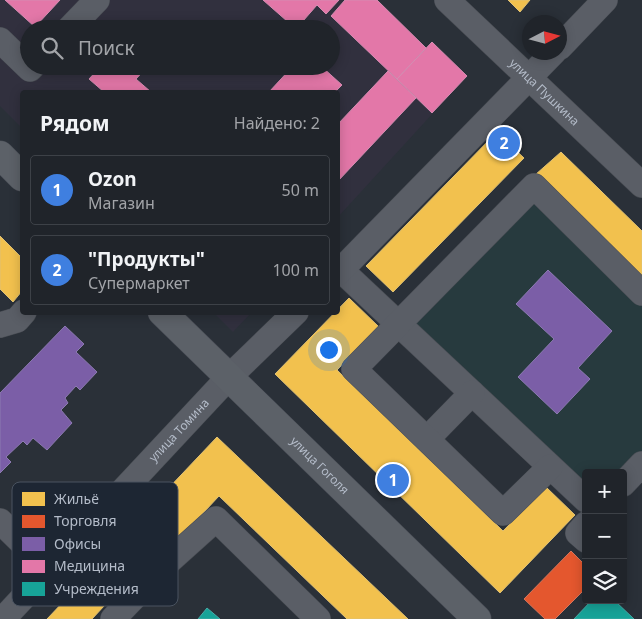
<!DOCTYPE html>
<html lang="ru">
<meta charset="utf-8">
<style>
body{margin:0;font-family:"Noto Sans",sans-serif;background:#2d3036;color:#f1f3f6}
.controls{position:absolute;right:15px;bottom:15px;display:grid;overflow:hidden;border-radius:5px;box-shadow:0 2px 12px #0003}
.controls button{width:45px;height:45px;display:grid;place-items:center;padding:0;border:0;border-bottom:1px solid #3d4147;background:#20242a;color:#f1f3f6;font:25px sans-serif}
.compass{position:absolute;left:522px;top:15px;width:45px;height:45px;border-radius:50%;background:#20242a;box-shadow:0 2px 12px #0003;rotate:84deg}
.you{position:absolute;left:328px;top:349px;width:18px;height:18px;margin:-12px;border:4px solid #fff;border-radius:50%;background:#1a73e8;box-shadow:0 0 0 8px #1a73e833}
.badge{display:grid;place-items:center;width:32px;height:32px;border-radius:50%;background:#0b8043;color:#fff;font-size:16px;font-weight:700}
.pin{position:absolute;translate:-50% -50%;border:2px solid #fff;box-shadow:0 1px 5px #0006}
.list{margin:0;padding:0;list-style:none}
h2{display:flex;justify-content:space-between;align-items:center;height:65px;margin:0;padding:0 20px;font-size:21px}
h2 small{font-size:16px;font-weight:400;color:#a2a4a8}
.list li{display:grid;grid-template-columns:32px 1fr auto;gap:15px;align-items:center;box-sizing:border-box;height:70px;margin:0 10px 10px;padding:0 10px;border:1px solid #3d4147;border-radius:5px}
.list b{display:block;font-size:19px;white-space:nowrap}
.list p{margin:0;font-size:16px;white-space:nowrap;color:#a2a4a8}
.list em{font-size:16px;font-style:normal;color:#a2a4a8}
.icon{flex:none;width:28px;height:28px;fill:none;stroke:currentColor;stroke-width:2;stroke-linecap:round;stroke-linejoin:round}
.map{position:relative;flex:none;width:642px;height:619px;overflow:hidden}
.search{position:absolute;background:#20242a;box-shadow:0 2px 12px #0003;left:20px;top:20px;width:320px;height:55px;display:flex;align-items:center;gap:12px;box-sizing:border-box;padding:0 18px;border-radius:28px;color:#a2a4a8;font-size:19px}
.panel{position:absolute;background:#20242a;box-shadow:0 2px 12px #0003;left:20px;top:90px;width:320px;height:225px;border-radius:5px}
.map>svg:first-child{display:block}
.medical{fill:#31303e;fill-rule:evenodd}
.green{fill:#273a3e}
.homes{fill:#f2c14e;stroke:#dfc073}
.shops{fill:#e4572e;stroke:#d6755c}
.offices{fill:#7b5ea7;stroke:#8c7ab1}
.health{fill:#e377a8;stroke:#d58cb2}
.public{fill:#17a398;stroke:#46aaa7}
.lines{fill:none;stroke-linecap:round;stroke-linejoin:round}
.minor-casing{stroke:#484c53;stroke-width:26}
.major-casing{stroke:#484c55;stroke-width:29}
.minor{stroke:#5a5e66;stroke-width:25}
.major{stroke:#5c6168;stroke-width:28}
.labels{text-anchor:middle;stroke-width:5;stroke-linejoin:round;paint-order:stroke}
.street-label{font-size:12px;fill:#b4bcc9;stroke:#1d2633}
.key{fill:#1d2633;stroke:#4a5360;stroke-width:1}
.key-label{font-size:14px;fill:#b4bcc9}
</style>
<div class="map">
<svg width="642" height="619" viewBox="0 0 642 619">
<rect width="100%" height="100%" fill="#2a3038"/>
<path class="medical" d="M0 0H377L426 48 432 42 467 76 338 217V92H22V128L0 106ZM29 29H331V66H29Z
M214 313H251L233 332Z"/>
<path class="green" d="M535 195 642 301V455L623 473H586V495L407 325Z"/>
<path class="homes" d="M508 0H530L520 12Z
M497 132 524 158 393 292 366 266Z
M561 152 642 231V282L535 175Z
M0 236 22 258V291L13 302 0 289Z
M349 298 379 327 337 370 503 531 546 487 575 515 500 593 275 374Z
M217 437 408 619H347L219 496 177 541 146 512Z
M120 542 143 564 92 619H47Z"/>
<path class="shops" d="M571 551 586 566V588L555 619H545L524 599Z"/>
<path class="offices" d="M548 270 612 331 578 368 590 379 557 414 518 377 554 339 516 304Z
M65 326 84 344 76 352 97 372 80 390 76 386 65 398 68 403 61 410 72 423 47 450 33 438 27 445 23 441 6 457 11 462 0 473V393Z"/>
<path class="health" d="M5 0H60L35 27Z
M263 0H339L326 14 317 5 296 29Z
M345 0H377L426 48 397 79 331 16Z
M432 42 467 76 432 113 397 79Z
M101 66H148L136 79 151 92H104L89 79Z
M293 66H321L342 85 335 92H269Z
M388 71 416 98 338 181V124Z"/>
<path class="public" d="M592 600H614L634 619H574Z
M207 608 220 619H198Z"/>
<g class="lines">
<defs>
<g id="minor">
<path id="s1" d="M447 0 642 185"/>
<path d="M69 29 97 0"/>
<path d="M0 40 30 69 33 66"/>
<path d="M560 47 605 0"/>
<path d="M341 270 586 500"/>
<path d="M338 273 554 52"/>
<path d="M0 325 17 320 24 312"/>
<path d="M427 439 472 393"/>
<path d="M550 467 503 513 354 369 534 186 642 293"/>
<path d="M623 484 642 464"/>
<path d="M108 507 167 563"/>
<path d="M0 521 50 570"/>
<path d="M586 524 578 533 586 540"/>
<path id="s2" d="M3 619 229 377 296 312"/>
<path d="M113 619 167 563 216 519 318 619"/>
</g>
<g id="major">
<path d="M0 155 22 177"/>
<path id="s3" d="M162 312 477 619"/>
</g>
</defs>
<use href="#minor" class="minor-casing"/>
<use href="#major" class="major-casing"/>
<use href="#minor" class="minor"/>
<use href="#major" class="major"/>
</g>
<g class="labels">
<g class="street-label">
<text dy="4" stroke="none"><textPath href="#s1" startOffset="134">улица Пушкина</textPath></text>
<text dy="4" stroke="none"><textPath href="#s2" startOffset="258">улица Томина</textPath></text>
<text dy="4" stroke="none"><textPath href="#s3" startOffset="220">улица Гоголя</textPath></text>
</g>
</g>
<rect x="12" y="482" width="166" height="124" rx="8" class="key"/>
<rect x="22" y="492" width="23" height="14" fill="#f2c14e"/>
<rect x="22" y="515" width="23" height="13" fill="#e4572e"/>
<rect x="22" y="537" width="23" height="14" fill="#7b5ea7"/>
<rect x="22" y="560" width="23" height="13" fill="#e377a8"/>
<rect x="22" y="582" width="23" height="14" fill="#17a398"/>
<g class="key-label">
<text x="54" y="504">Жильё</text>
<text x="54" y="526">Торговля</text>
<text x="54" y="549">Офисы</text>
<text x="54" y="571">Медицина</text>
<text x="54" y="594">Учреждения</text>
</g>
</svg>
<div class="controls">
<button>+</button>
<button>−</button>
<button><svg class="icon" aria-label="layers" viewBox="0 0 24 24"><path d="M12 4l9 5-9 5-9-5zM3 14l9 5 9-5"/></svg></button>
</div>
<svg class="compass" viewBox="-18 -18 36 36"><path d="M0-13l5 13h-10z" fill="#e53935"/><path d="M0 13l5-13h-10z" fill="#a2a4a8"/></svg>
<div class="you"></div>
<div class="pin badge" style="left:393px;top:480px;background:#3f7fe0">1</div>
<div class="pin badge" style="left:504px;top:143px;background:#3f7fe0">2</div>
<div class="search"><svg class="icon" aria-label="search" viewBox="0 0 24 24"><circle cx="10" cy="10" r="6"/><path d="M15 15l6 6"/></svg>Поиск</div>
<section class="panel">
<h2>Рядом<small>Найдено: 2</small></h2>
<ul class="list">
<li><span class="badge" style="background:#3f7fe0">1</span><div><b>Ozon</b><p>Магазин</p></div><em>50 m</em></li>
<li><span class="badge" style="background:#3f7fe0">2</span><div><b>&quot;Продукты&quot;</b><p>Супермаркет</p></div><em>100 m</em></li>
</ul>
</section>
</div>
